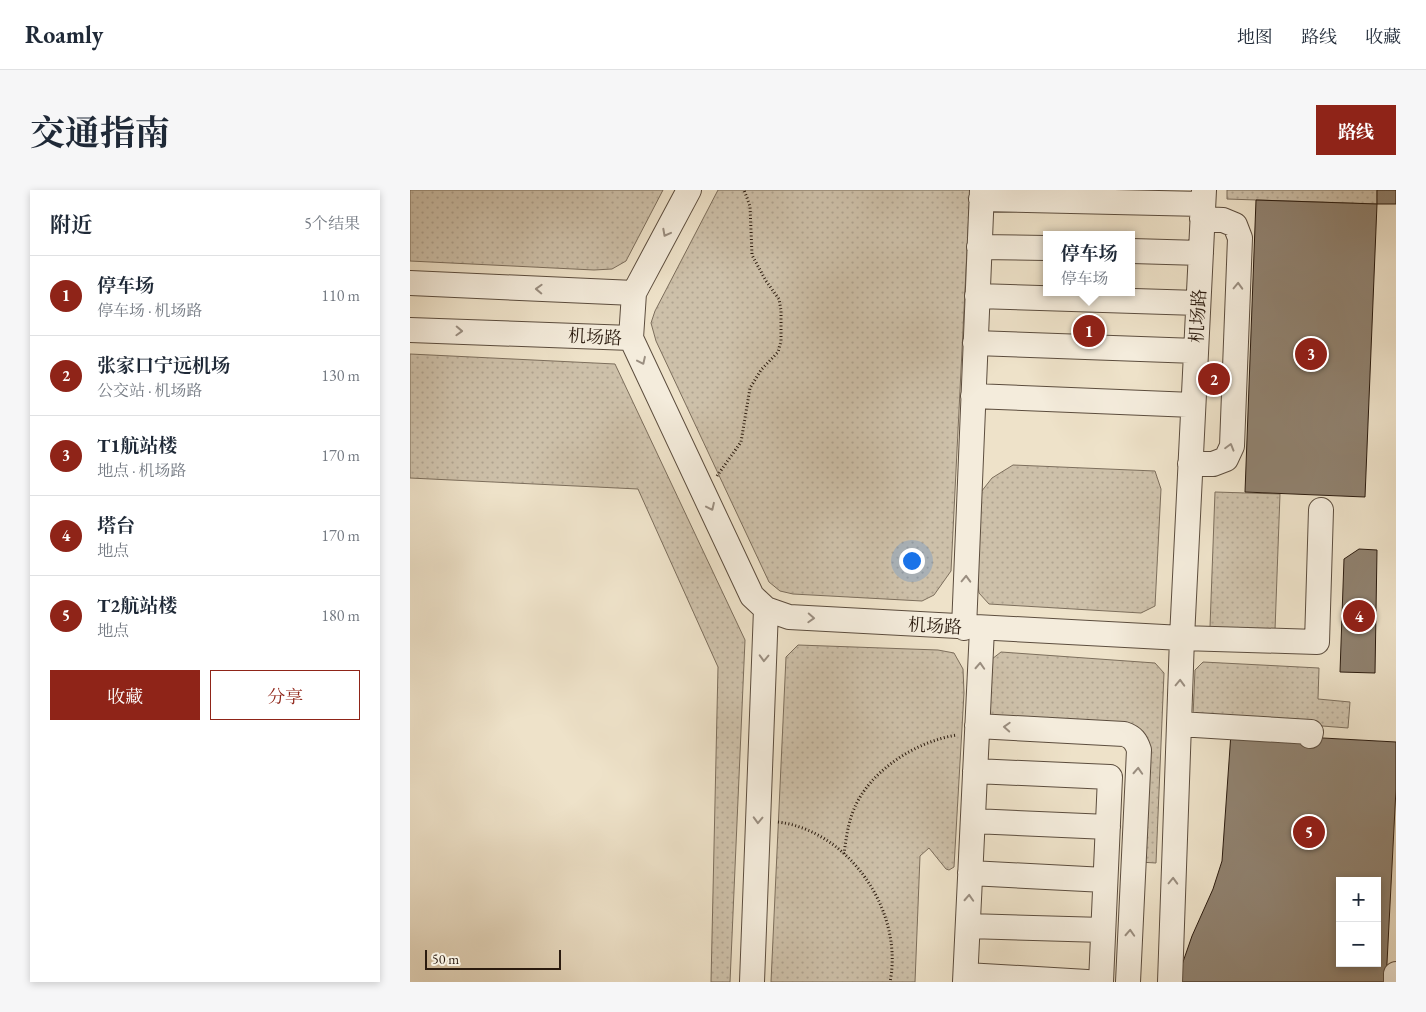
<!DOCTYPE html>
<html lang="zh">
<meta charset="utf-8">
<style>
body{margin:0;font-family:"EB Garamond","Noto Serif SC",serif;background:#f6f6f7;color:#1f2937}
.controls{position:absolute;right:15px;bottom:15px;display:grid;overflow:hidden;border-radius:0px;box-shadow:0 2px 8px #0003}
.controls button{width:45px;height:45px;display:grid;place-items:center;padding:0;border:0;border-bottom:1px solid #e0e1e3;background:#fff;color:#1f2937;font:25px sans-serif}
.scale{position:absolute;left:15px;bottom:12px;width:136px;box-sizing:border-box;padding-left:5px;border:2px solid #2b1b0f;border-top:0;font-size:14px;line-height:18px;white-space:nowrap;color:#2b1b0f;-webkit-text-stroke:4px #f4ecdc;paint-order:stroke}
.you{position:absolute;left:501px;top:370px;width:18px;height:18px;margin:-12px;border:4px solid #fff;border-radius:50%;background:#1a73e8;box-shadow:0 0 0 8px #1a73e833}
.badge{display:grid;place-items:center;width:32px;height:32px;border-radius:50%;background:#8f2418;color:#fff;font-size:16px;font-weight:700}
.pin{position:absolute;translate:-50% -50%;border:2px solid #fff;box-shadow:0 1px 5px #0006}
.popup{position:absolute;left:633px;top:41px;width:92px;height:65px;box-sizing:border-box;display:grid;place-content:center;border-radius:0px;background:#fff;filter:drop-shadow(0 1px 4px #0005);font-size:16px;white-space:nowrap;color:#747a83}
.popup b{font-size:19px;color:#1f2937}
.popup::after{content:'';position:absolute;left:50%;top:100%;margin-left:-10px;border:10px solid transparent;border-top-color:#fff}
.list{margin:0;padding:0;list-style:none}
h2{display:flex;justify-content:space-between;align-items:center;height:65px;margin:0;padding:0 20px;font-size:21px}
h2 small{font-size:16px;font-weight:400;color:#747a83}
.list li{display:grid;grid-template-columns:32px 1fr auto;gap:15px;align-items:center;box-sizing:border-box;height:80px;padding:0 20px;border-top:1px solid #e0e1e3}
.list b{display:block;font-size:19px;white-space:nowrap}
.list p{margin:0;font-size:16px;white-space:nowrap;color:#747a83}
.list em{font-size:16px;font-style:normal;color:#747a83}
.actions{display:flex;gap:10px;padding:15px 20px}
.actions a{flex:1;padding:11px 0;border:1px solid #8f2418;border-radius:0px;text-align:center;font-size:18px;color:#8f2418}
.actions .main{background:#8f2418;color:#fff}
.map{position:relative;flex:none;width:986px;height:792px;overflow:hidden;border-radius:0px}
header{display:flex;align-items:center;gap:30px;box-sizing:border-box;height:70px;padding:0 25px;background:#fff;border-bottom:1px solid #e0e1e3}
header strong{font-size:24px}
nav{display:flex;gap:28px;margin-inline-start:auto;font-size:18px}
.intro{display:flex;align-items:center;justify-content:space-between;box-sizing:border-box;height:120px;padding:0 30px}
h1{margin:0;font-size:35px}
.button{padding:12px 22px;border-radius:0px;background:#8f2418;color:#fff;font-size:18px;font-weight:700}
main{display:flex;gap:30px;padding:0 30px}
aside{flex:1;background:#fff;border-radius:0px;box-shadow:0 2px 8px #0003}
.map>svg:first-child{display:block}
.grass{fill:url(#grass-dots);stroke:#7c6e5c}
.building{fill:#908270;stroke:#2b1b0f;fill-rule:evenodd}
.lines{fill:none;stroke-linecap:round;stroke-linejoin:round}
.minor-casing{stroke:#5c4d3e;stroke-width:26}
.path{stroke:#2b1b0f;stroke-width:3;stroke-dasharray:1 2.5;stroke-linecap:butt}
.minor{stroke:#f4ecdc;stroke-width:24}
.oneway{stroke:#9a8e80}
.labels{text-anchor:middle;stroke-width:4;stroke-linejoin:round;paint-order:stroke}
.street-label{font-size:18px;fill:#2b1b0f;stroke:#f4ecdc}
</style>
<header>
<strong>Roamly</strong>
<nav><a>地图</a><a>路线</a><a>收藏</a></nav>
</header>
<div class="intro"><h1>交通指南</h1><a class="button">路线</a></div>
<main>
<aside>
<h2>附近<small>5个结果</small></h2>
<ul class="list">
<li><span class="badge">1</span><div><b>停车场</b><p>停车场 · 机场路</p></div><em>110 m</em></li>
<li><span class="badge">2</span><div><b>张家口宁远机场</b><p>公交站 · 机场路</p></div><em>130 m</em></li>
<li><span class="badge">3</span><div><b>T1航站楼</b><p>地点 · 机场路</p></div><em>170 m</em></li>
<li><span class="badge">4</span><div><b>塔台</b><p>地点</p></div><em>170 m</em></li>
<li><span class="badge">5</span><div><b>T2航站楼</b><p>地点</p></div><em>180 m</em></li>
</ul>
<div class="actions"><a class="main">收藏</a><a>分享</a></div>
</aside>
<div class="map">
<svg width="986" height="792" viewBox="0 0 986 792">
<defs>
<pattern id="grass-dots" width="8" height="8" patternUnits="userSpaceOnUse" patternTransform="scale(1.25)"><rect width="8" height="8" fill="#cdc0a9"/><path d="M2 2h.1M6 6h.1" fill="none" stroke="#b0a490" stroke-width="1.8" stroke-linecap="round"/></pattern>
</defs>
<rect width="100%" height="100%" fill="#eee2c9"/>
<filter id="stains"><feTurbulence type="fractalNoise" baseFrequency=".004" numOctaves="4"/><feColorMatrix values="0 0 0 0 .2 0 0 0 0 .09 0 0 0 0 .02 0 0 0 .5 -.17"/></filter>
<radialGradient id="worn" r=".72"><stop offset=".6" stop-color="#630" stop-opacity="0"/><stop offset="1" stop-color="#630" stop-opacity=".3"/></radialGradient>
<path class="grass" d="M0 0H253L216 71 202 79 184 80 0 71Z
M308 0H560L541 381 524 405 512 411 383 404 370 401 359 392 246 151 241 133 245 121Z
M817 0H967V14L817 9Z
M0 164 205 174 335 450 320 792H301L308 477 228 299 0 288Z
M603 275 745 281 751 299 745 416 731 423 579 414 569 403 567 388 571 302 582 288Z
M805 302 870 304 865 440 800 437Z
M388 455 528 460 544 463 553 479 554 503 544 677 539 680 536 679 519 658 510 666 505 792H361L376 467Z
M591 462 745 473 754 483 746 673 729 672 732 549 582 528 576 519 582 469Z
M793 472 909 478 908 509 940 512 938 538 783 526 785 480Z"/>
<path class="building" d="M967 0H986V14H967Z
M846 10 967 14 955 307 835 302Z
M949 359 967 360 965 483 930 482 934 369Z
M821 543 986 552V599L976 792H766L782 746 803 699 812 671ZM930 691H967V773H930Z"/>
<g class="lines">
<defs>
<path id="minor" d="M571 9 793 14
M569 57 636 58
M722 61 791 63
M0 93 224 103 279 0
M567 106 788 113
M0 140 221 148 342 406 356 419 379 427 772 448 794 0
M221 148 224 103
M565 153 786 161
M563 206 783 215
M780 274H803L816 269 822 256 830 48 825 35 813 30 792 29
M554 438 572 0
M769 534 901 542 900 546
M567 536 714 544C723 547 726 551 729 560L718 792
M565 581 700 587 691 792
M563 631 698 637
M560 683 695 690
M558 736 693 740
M556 785 677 792
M342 792 356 419
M555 792 572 439
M760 792 772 448 907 452 911 320
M986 792V784"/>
</defs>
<use href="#minor" class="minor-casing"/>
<path class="path" d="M307 286 331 252 340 198 351 180 368 162 371 151V120L369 109 356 91 342 65 340 16 334 0
M368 632C440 641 494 722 480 792
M434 664C436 649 438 633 444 619 460 580 507 551 547 545"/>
<use href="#minor" class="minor"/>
</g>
<defs><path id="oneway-chevron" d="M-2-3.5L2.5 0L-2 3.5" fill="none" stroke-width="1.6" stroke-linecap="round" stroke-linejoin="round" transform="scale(1.25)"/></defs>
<g class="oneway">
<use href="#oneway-chevron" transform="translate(256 43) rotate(118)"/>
<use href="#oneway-chevron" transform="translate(828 96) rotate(-88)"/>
<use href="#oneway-chevron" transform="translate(129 99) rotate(-178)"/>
<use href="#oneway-chevron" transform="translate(49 141) rotate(2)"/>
<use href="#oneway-chevron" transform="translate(232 171) rotate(65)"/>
<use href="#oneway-chevron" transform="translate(820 257) rotate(-74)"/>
<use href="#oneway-chevron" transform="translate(301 317) rotate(65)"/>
<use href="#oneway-chevron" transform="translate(556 389) rotate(-88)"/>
<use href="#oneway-chevron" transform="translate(401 428) rotate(3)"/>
<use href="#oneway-chevron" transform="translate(354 468) rotate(92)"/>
<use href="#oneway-chevron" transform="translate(570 476) rotate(-87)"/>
<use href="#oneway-chevron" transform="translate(770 493) rotate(-88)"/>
<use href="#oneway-chevron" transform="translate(597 537) rotate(-177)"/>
<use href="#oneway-chevron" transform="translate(728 581) rotate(-87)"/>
<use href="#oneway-chevron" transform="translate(348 630) rotate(92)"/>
<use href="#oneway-chevron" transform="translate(763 691) rotate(-88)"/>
<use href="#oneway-chevron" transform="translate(559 708) rotate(-87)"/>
<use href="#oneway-chevron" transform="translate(720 743) rotate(-87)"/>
</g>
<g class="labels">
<g class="street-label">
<text transform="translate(788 126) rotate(-87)" y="6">机场路</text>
<text transform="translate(185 147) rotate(3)" y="6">机场路</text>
<text transform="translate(525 436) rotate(3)" y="6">机场路</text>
</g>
</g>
<rect width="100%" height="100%" filter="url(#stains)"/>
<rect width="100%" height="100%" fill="url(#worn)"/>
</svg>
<div class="controls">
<button>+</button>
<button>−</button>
</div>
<div class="scale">50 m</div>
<div class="you"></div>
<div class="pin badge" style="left:679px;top:141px">1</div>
<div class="popup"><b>停车场</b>停车场</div>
<div class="pin badge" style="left:804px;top:189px">2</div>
<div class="pin badge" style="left:901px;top:164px">3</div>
<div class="pin badge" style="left:949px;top:426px">4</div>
<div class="pin badge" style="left:899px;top:642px">5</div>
</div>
</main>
